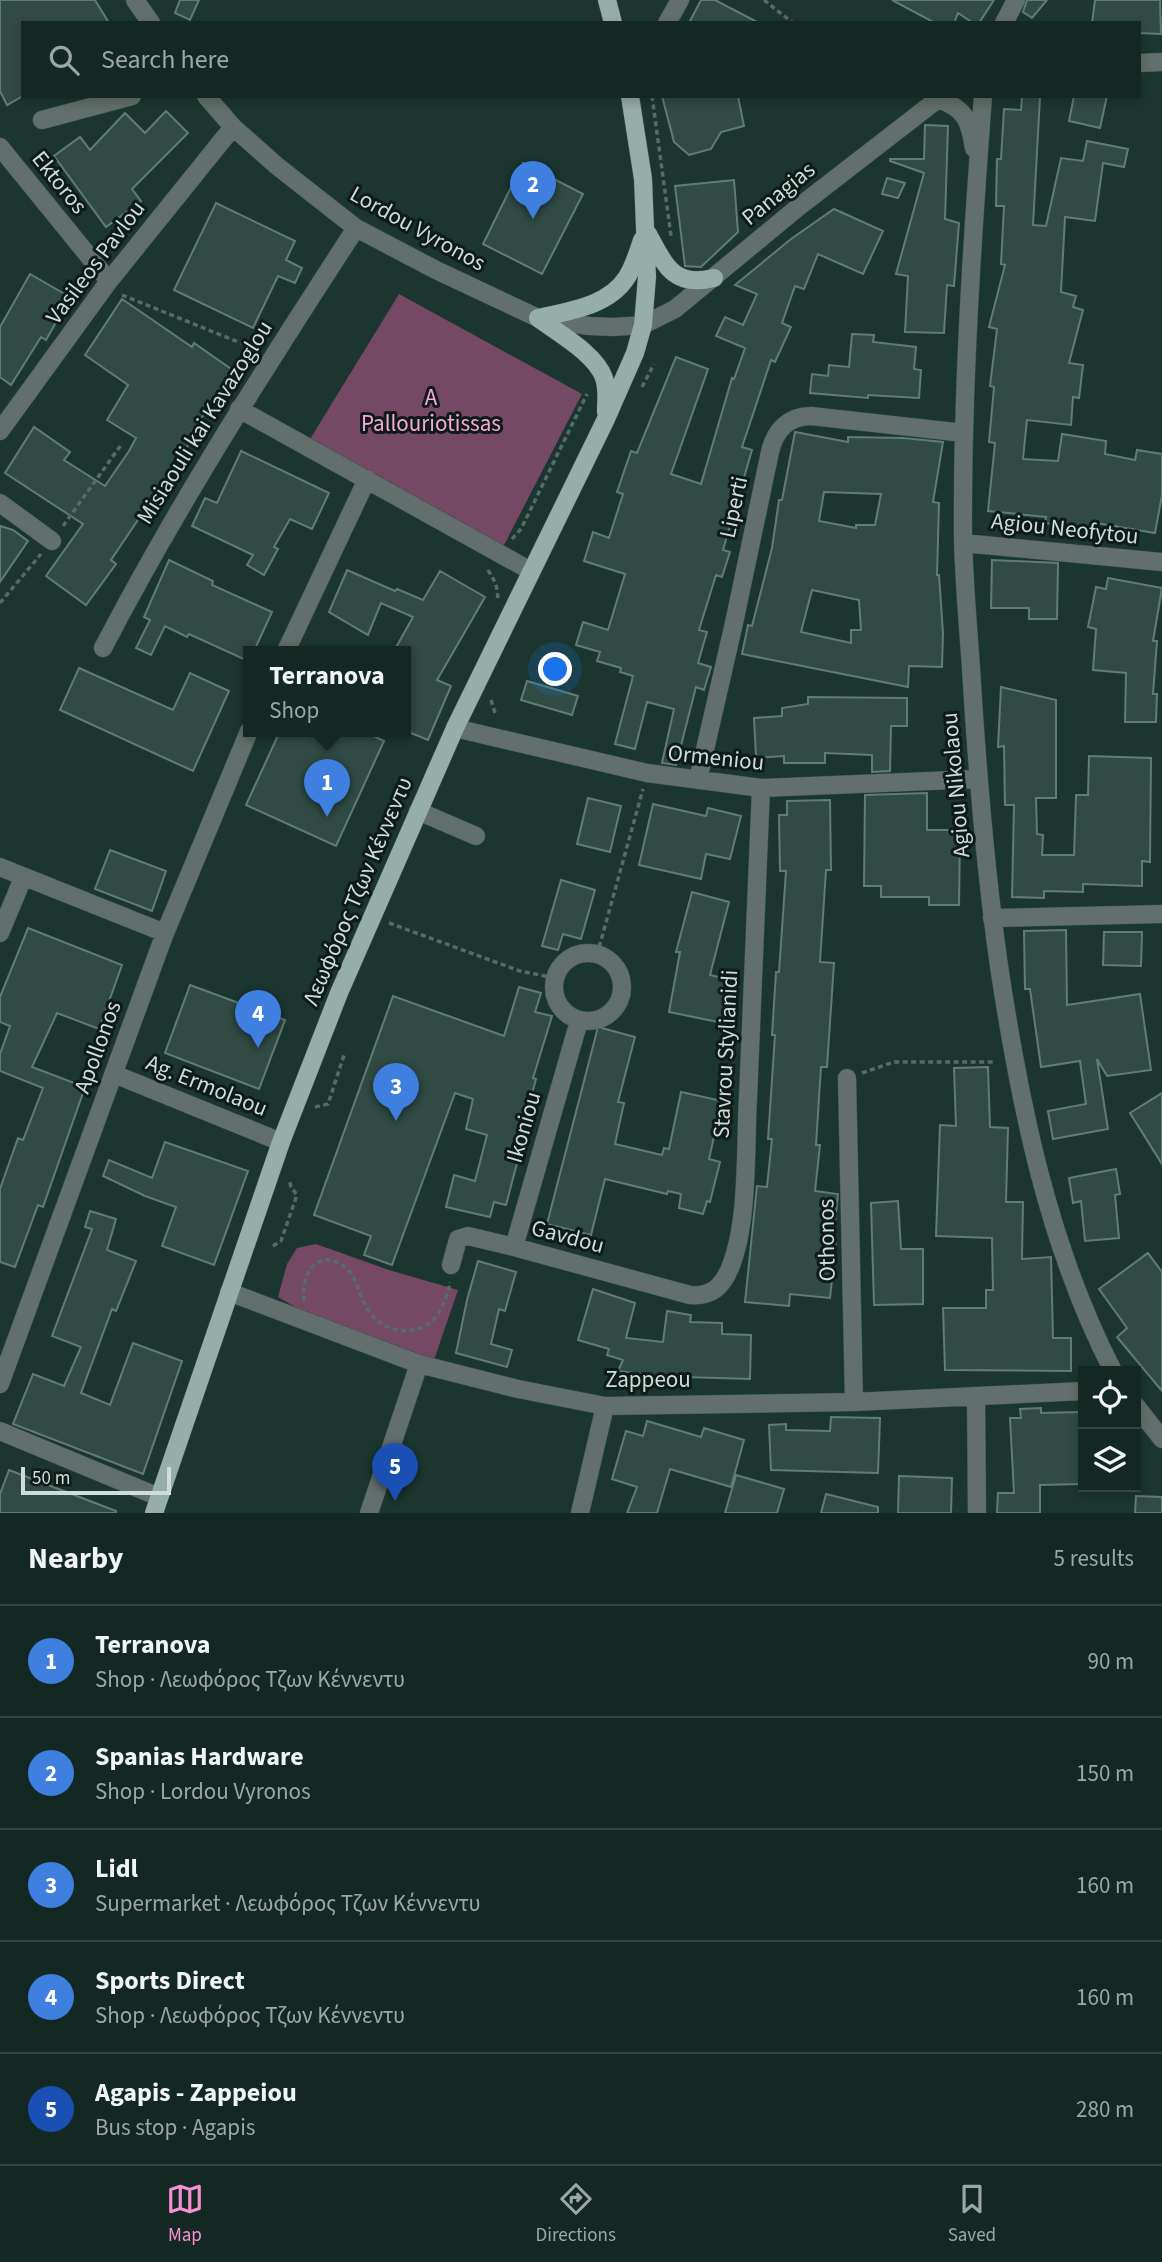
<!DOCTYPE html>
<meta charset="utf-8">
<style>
body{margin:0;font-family:"Source Sans 3",sans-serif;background:#213430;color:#f1f3f6}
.controls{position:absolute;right:21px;bottom:21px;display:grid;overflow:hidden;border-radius:0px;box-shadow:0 4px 10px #0003}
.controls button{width:63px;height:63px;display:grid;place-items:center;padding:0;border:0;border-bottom:2px solid #334441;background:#142823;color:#f1f3f6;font:35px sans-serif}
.scale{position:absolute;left:21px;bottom:18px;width:150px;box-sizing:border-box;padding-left:7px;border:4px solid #ceddd9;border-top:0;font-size:19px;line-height:24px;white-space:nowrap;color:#ceddd9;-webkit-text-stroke:5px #0f1b18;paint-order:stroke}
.you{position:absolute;left:556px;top:670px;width:24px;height:24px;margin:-18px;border:5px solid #fff;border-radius:50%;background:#1a73e8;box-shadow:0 0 0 10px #1a73e833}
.badge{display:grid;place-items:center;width:46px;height:46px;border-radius:50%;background:#f790cf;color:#fff;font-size:23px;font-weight:700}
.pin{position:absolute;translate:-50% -58px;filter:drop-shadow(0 2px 4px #0008)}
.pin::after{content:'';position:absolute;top:37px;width:24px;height:21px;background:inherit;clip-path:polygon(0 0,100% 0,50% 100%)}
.popup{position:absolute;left:243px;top:646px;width:168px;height:91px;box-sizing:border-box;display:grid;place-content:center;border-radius:0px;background:#142823;filter:drop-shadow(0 2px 5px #0005);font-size:23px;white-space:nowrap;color:#9da6a6}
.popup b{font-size:26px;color:#f1f3f6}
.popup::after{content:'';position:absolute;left:50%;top:100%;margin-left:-14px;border:14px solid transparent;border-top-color:#142823}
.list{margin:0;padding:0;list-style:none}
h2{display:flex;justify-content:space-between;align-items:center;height:91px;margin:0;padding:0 28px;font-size:30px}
h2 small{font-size:23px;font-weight:400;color:#9da6a6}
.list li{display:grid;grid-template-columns:46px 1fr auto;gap:21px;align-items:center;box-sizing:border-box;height:112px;padding:0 28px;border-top:2px solid #334441}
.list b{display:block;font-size:26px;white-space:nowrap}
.list p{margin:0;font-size:23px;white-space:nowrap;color:#9da6a6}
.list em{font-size:23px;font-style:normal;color:#9da6a6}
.icon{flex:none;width:38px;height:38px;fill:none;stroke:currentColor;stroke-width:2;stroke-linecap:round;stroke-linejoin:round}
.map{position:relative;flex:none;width:1162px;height:1513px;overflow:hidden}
.search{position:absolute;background:#142823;box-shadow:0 4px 10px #0003;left:21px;right:21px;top:21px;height:77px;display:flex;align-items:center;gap:18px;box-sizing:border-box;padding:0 24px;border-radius:0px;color:#9da6a6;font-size:26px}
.sheet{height:651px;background:#142823}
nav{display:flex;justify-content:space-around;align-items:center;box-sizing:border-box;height:98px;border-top:2px solid #334441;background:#142823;font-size:19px;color:#9da6a6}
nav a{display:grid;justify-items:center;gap:4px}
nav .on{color:#f790cf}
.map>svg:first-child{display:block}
.green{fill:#754863}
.building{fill:#304b44;stroke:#607d75;stroke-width:2;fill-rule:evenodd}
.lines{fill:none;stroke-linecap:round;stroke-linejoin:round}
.minor-casing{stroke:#38514a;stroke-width:19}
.major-casing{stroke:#38514a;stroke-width:19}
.path{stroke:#566d67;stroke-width:3.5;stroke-dasharray:5 3.5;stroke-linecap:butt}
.minor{stroke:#636f6c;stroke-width:18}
.major{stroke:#95aea7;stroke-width:18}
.labels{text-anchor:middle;stroke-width:6;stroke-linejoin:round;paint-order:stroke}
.street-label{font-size:23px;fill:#ceddd9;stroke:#0f1b18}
.park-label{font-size:23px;fill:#f8a9d7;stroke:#0f1b18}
</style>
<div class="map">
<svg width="1162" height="1513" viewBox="0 0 1162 1513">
<rect width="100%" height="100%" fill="#1b362f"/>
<path class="green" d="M399 294 582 394 503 547 307 444Z
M316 1244 389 1270 458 1290 434 1360 300 1310 278 1297 287 1264 297 1248Z"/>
<path class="building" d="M0 0H95L109 23H23V96L7 105 0 91Z
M180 0H199L190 20 175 13Z
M701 0H715L759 23H689Z
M892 0H994L979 23H973L958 13 954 23H935Z
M1027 0H1047L1032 18 1023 12Z
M1095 0H1160L1161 34 1139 33V23H1092Z
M662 96H738L744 126 721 132 711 149 689 155 674 142Z
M1074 96H1107L1100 128 1069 121Z
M1022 97H1040L1033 225 1046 226 1061 158 1083 161 1087 141 1128 149 1124 167 1103 163 1095 221 1065 217 1061 292 1076 296 1073 307 1083 310 1069 363 1083 365 1079 398 1073 397 1071 425 1027 420 1023 459 1058 461 1062 434 1106 441 1105 454 1135 460 1137 450 1162 454V495L1155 533 1096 523 1095 530 1045 523 1046 517 988 511 995 443 989 442 994 387 990 386 997 329 989 327 1005 265 1001 264 1004 206H996L997 159H1001L1004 109 1021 110Z
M166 111 188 133 132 189 141 201 106 227 54 156 80 137 90 150 125 113 145 133Z
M925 125 948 126 945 219 959 223 954 286 947 285 944 333 905 332 908 276 896 274 924 173 890 161V159H924Z
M523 163 583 194 542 274 483 244Z
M887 178 905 183 898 198 882 194Z
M734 180 738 232 701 267 685 266 675 186Z
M216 203 295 241 286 260 302 268 295 283 278 276 253 328 174 290Z
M834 209 883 231 863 274 818 254 804 289 795 286 782 323 791 327 775 362 771 360 742 447 752 450 723 550 730 552 722 577 716 575 699 630 707 632 698 663 711 667 704 690 696 687 676 765 662 763 674 709 647 702 635 749 615 744 633 676 620 672 621 668 597 661 600 652 576 645 583 622 608 630 625 574 584 561 593 532 609 538 623 494 617 492 631 451 637 453 676 357 708 369 671 474 701 484 732 378 734 379 745 348 716 336 725 317 743 325 757 294 735 285 791 239Z
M30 274 70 297 46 340 41 337 11 385 0 377V327Z
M122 299 192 347 194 343 234 371 191 433 195 435 111 560 116 564 86 605 46 576 83 524 5 473 34 427 70 452 64 460 105 486 129 451 136 438 107 420 128 385 85 355Z
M852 334 874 335 873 342 916 347 914 369 921 370 919 398 868 395V398L810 393 812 374 828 376 829 365 849 367Z
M795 432 848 442V437L903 438 943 442 933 502 939 503 937 575H939L943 633 942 667 909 666 908 687 742 654 748 625 752 626 772 548 779 500H782ZM824 492 881 494 875 525H856V528L819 521ZM812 590 859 600 861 630H851V643L801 632Z
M241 451 329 493 312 529 290 519 274 547 278 549 264 575 247 565 253 555 192 526 205 498 217 503Z
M0 526 13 530 28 541 0 582Z
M169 560 213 581 212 585 272 612 254 651H248V661L189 634 187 637 165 626 151 655 136 648 150 620 144 617Z
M992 560 1058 563 1057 619H1029V608H991Z
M347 570 395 591 397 589 423 600 440 571 485 597 437 680 451 686 428 740 406 731V651H394L413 617 381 603 368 635 329 612Z
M1108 578 1162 588 1153 641H1157L1153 694H1157L1156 722H1125L1126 673 1093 670 1096 629 1088 627 1096 587 1106 589Z
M79 668 173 710 190 673 229 691 193 771 60 710Z
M527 681 578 696 572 715 521 700Z
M1001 687 1056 700V798H1036L1037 834 1043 835 1042 855H1074L1076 795H1088L1089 756 1151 758 1150 862 1142 861V886L1083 884V892L1044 891V898L1012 897 1014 805H1005L1004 746 998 747Z
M808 697 907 698V726H891L890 771 872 772V755L825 753V763H784V756L756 758 754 718 782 716V708L808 704Z
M280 731H363L384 741 336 846 246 805Z
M927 793V830H960L959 905H929V897H881V886H864L865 795Z
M588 798 621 806 610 852 577 844Z
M830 800 831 870H826L820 962 834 963 827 1067H821L816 1145H820L815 1191 838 1194 833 1242H836L830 1298 790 1294 789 1306 745 1302 757 1186 767 1187 772 1139H768L775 1035H772L776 972H779L786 871H780L779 815H787V801Z
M653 804 706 816 708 808 741 816 730 859 706 854 701 879 639 865Z
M110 850 166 871 152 911 95 889Z
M561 880 595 890 581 939 563 934 558 950 542 946Z
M692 892 729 902 710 975 731 980 723 1023 669 1012 680 952H676Z
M28 928 122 965 99 1029 57 1013 32 1067 85 1087 43 1207 38 1205 15 1267 0 1262V1189L18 1138 23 1140 43 1088 0 1071V1054L10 1026 0 1022V997Z
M1066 930 1067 1005 1140 994 1151 1070 1107 1076 1097 1059 1108 1129 1053 1139 1048 1111 1086 1104 1080 1061 1041 1067 1030 989H1025L1024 931Z
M1104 932H1142L1141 966 1103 965Z
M190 985 285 1020 259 1089 165 1053Z
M519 987 541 993 535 1012 552 1016 533 1078 536 1079 517 1151 520 1152 506 1205 494 1202 490 1217 446 1207 454 1175 475 1181 487 1135 466 1129 473 1099 455 1093 392 1265 364 1255 371 1236 314 1215 393 996 504 1036Z
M598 1027 635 1037 618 1102 624 1103 615 1144 662 1155 664 1148 669 1149 681 1092 722 1101 709 1159 720 1162 710 1202 707 1201 703 1214 679 1208 681 1194 668 1191 667 1194 605 1179 591 1235 547 1224Z
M988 1067 990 1127 1008 1128 1006 1202H1023L1022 1259 1051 1257 1053 1338H1071V1371L945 1370 943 1308H986V1290H993L992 1238 936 1236 940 1125 956 1126 954 1068Z
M1162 1093V1164L1130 1113Z
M165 1142 248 1171 214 1265 162 1246 176 1207 145 1196 103 1176 109 1160 152 1178Z
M1116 1169 1120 1194 1115 1195 1119 1238 1085 1241 1081 1201 1073 1203 1069 1178Z
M898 1201 901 1249H923V1304L874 1305 871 1203Z
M90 1211 116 1219 107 1250 136 1261 116 1311 112 1309 81 1393 110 1405 133 1343 182 1361 143 1474 13 1424 33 1374 64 1386 81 1347 52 1336 92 1229 85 1227Z
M1148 1253 1162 1272V1391L1117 1337 1127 1328 1099 1289Z
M478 1261 516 1272 505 1311 499 1309 491 1344 512 1350 507 1367 456 1353 467 1300Z
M593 1289 635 1303 626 1338 663 1342 667 1311 691 1315 690 1322 722 1323V1334L751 1335 750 1379 684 1377 683 1379 618 1371 623 1360 607 1355 609 1349 578 1340Z
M1041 1408V1413L1083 1412V1484L1040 1485V1513H997L998 1493H1014L1010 1418H1021L1020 1409Z
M831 1417 880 1418 878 1473 771 1470 769 1425 786 1424V1430L830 1431Z
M647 1421 701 1437 704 1428 744 1440 731 1487 670 1469 657 1513H627L637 1487 612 1479 626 1431 643 1436Z
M9 1470 116 1511V1513H0V1494Z
M736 1475 784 1489 777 1513H725Z
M899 1476 952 1478 951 1513H898Z
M826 1494 878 1507V1513H821Z
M1136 1496 1162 1497V1513H1135Z"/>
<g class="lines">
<defs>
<path id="minor" d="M135 0 151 23
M667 23 680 0
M1004 23 1016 0
M1139 63 1162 62
M206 96 233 127 277 166 356 228 436 270 538 318 589 326 613 327 643 325 675 309 796 209 942 96
M983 96C972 243 962 391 963 538 964 581 968 625 971 668 977 768 985 867 999 966 1020 1105 1048 1245 1113 1371
M938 99C965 108 970 121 974 148
M42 120 132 96
M0 147 109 281
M239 409 531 571
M0 431 109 281 233 127
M0 503 52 541
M963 543 1162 562
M103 648C179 502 267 365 356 228
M286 651 367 479
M455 728 647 773 761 788 978 779
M698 780 734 623 770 452C775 430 789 416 811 416L964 433
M418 811 476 836
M0 867 165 933
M992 918 1162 914
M0 933 23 878
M554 987a34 34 0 1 1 68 0a34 34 0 1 1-68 0Z
M114 1074 281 1142
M847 1078 854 1402
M514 1247 579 1021
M451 1265 458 1239 468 1236 514 1247 690 1295C711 1297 722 1287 730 1268 749 1222 745 1148 748 1098 752 995 757 891 761 788
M229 1292 419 1364 518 1389 605 1406 854 1402 1083 1391
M0 1384 165 933 249 731
M976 1396 977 1513
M1136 1406 1162 1439
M0 1431 159 1497
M369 1513 419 1364
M580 1513 605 1406"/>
<path id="major" d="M607 0 613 23
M648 234C665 265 673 288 714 278
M538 318C569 311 609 306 627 277 634 266 638 252 642 240
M538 318C558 333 596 354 604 378 608 389 606 401 606 412
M154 1513 281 1142 339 993 455 728 606 419 635 353 643 325 647 277 643 179 630 96"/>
</defs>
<use href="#minor" class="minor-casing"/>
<use href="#major" class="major-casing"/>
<path class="path" d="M764 0 793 23
M652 96 671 236
M122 295 258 350
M642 387 654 364
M63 526 121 445
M512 539 521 529 587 394
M488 570 496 584 498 598
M0 603 41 554
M491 700 496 716
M389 923 520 971 555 978
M597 955 643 789
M862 1073 894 1062H996
M315 1107 328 1104 345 1052
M273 1246 281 1241 297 1195 291 1187 289 1179
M304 1301C300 1273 320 1245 347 1269 357 1278 358 1292 364 1303 375 1325 395 1335 418 1329 438 1323 447 1300 450 1282"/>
<use href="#minor" class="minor"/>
<use href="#major" class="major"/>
</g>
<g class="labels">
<g class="street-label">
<text transform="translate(60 182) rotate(51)" y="8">Ektoros</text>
<text transform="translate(778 193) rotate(-39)" y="8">Panagias</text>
<text transform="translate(418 228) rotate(29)" y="8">Lordou Vyronos</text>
<text transform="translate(95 262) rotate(-53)" y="8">Vasileos Pavlou</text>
<text transform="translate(204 422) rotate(-58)" y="8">Misiaouli kai Kavazoglou</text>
<text transform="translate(733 507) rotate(-78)" y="8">Liperti</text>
<text transform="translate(1065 528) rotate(6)" y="8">Agiou Neofytou</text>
<text transform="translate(716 757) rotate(6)" y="8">Ormeniou</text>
<text transform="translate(955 785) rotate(-95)" y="8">Agiou Nikolaou</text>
<text transform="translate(357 891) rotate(-67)" y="8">Λεωφόρος Τζων Κέννεντυ</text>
<text transform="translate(97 1047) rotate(-70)" y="8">Apollonos</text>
<text transform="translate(725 1054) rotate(-87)" y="8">Stavrou Stylianidi</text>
<text transform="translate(207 1085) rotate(22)" y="8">Ag. Ermolaou</text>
<text transform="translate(523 1127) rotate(-74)" y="8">Ikoniou</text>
<text transform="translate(568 1236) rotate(15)" y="8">Gavdou</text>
<text transform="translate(826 1240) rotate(-91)" y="8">Othonos</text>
<text x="648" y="1387">Zappeou</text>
</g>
<g class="park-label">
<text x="431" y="405">A<tspan x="431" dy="26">Pallouriotissas</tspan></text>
</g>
</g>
</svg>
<div class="controls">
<button><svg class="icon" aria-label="locate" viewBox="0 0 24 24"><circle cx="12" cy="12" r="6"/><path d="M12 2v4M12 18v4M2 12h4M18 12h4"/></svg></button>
<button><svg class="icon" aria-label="layers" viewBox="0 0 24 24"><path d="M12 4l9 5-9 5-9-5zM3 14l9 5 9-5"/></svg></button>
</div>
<div class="scale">50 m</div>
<div class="you"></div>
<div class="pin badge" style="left:327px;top:817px;background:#3f7fe0">1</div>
<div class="popup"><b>Terranova</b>Shop</div>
<div class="pin badge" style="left:533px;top:219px;background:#3f7fe0">2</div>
<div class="pin badge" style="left:396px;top:1121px;background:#3f7fe0">3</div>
<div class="pin badge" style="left:258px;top:1048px;background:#3f7fe0">4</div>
<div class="pin badge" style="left:395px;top:1501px;background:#1a4fb4">5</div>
<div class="search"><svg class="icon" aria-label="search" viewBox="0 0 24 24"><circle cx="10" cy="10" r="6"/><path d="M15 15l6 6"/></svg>Search here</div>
</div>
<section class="sheet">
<h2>Nearby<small>5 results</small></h2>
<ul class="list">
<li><span class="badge" style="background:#3f7fe0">1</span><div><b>Terranova</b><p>Shop · Λεωφόρος Τζων Κέννεντυ</p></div><em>90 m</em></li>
<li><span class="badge" style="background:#3f7fe0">2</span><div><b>Spanias Hardware</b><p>Shop · Lordou Vyronos</p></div><em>150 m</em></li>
<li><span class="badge" style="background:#3f7fe0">3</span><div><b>Lidl</b><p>Supermarket · Λεωφόρος Τζων Κέννεντυ</p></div><em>160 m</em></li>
<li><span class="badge" style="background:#3f7fe0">4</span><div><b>Sports Direct</b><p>Shop · Λεωφόρος Τζων Κέννεντυ</p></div><em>160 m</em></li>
<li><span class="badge" style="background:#1a4fb4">5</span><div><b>Agapis - Zappeiou</b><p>Bus stop · Agapis</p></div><em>280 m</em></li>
</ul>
</section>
<nav>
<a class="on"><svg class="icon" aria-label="map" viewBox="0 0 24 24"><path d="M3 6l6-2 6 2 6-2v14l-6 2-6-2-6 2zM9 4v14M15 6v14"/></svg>Map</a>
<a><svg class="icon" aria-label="directions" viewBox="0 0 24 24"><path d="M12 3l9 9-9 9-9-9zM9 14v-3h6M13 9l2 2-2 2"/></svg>Directions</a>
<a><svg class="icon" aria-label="saved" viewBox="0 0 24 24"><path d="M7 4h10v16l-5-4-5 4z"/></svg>Saved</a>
</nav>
